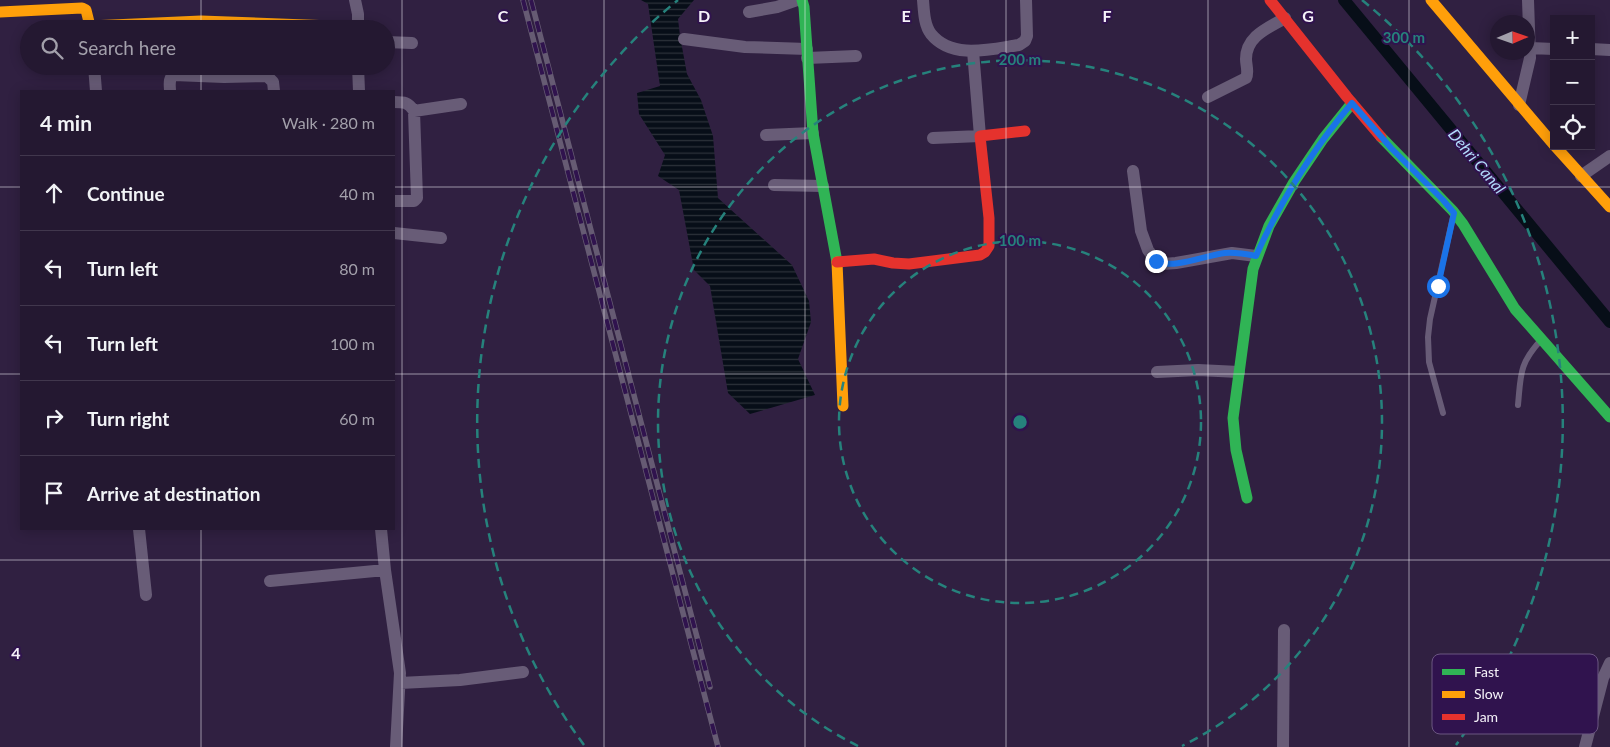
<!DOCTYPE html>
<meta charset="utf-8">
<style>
body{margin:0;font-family:Lato,sans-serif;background:#2c2139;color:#f1f3f6}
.controls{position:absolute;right:15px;top:15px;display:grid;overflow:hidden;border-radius:0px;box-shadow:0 2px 12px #0003}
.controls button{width:45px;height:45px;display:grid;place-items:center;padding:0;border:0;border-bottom:1px solid #41374d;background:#241831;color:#f1f3f6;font:25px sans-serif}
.compass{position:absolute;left:1490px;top:15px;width:45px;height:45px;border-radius:50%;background:#241831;box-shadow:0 2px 12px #0003;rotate:88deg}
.stop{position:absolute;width:15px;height:15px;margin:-11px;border:4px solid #1a73e8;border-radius:50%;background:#fff}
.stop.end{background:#1a73e8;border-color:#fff;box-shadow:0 1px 5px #0008}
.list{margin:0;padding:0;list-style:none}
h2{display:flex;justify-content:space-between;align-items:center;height:65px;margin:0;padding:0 20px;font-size:21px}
h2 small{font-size:16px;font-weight:400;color:#a3a0ab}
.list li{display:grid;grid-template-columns:32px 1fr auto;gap:15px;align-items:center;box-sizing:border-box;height:75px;padding:0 20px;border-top:1px solid #41374d}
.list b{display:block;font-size:19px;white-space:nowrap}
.list em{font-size:16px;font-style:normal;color:#a3a0ab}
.icon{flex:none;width:28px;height:28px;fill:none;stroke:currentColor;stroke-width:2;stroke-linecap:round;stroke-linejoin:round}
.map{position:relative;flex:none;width:1610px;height:747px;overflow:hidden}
.search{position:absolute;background:#241831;box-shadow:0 2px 12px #0003;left:20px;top:20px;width:375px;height:55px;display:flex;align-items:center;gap:12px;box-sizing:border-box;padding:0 18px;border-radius:28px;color:#a3a0ab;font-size:19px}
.panel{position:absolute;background:#241831;box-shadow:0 2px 12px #0003;left:20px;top:90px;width:375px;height:440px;border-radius:0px}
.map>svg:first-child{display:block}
.water{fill:url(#water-rules)}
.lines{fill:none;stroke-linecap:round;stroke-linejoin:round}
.canal{stroke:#070e18;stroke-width:12}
.lane{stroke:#685c77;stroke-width:6}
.street{stroke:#685c77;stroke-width:12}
.fast{stroke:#30b455;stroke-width:11}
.slow{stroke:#ff9f0a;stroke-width:11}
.jam{stroke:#e5322d;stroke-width:11}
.rail-casing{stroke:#665b73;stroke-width:5.5}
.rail{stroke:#30134e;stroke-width:4;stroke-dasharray:11;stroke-linecap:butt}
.route{stroke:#1a73e8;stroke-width:6}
.grid{fill:none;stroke:#f5f2f9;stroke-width:1;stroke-opacity:0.55}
.ring{fill:none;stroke:#26827c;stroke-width:2.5;stroke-dasharray:9 6}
.labels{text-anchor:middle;stroke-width:4;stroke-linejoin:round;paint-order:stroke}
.water-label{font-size:16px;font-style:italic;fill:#b0d9fa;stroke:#30134e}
.key{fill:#30134e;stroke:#6b5681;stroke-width:1}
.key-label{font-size:14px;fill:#f5f2f9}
.grid-label{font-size:16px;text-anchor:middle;font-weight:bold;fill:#f5f2f9;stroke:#30134e;stroke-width:4;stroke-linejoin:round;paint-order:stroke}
.centre{fill:#26827c;stroke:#30134e;stroke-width:2.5}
.ring-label{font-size:15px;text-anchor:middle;font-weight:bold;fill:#26827c;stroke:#30134e;stroke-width:4;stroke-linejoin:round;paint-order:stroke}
</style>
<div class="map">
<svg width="1610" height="747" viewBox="0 0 1610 747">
<defs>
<pattern id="water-rules" width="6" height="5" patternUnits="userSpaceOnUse" patternTransform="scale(1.25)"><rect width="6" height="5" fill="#070e18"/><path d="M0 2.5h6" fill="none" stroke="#2c323a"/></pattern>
</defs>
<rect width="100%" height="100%" fill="#302041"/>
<path class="water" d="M641 0H694L678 19 680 36 687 74 701 100 713 136 718 198 792 265 809 301 811 322 798 359 815 395 750 414 728 393 710 286 694 270 679 190 658 176 665 155 639 114 637 93 660 86 648 4Z"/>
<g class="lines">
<path class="canal" d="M1344 0 1610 322"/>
<path class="lane" d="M1518 405C1521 374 1519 364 1541 340
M1443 413 1429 362 1428 337 1430 319 1453 217"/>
<path class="street" d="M355 0 358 14V29
M923 0C924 11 924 25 931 34 952 60 991 49 1019 45L1025 41 1027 36 1026 0
M749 12 777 7 797 0
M684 39 745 47 807 49
M386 42 412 43
M1530 48 1554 49
M1591 49 1610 50
M807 58 856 56
M94 66 96 91
M358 66 359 91
M170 91C170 85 168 78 174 75L224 77 267 76 273 82 274 91
M1208 97 1246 78C1249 72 1246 66 1246 59 1246 36 1268 28 1285 18
M394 102C404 102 408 102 414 111L461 104
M1519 105 1530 58 1528 0
M766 135 813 133
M933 138 980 136 973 51
M1133 171 1141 231 1148 250 1156 261 1163 264 1176 263 1232 253 1256 256
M1581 176 1610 156
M774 185 823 186
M394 201H414L417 198 414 111
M394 233 441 238
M1157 372 1198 370 1239 372
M139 529 146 595
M381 529 385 570 400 673 396 747
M270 581 385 570
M400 683 460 680 523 672
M1283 747 1284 630
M1585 747 1603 678 1610 663"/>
<path class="fast" d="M802 0 804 7 813 133 837 262
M1381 137 1453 211 1463 224 1515 309 1610 417
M1247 498 1236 450 1233 418 1253 269 1269 226 1294 182 1323 139 1352 103"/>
<path class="slow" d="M1431 0 1554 145
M0 12 82 8 86 10 90 26 201 21 358 27
M1555 146 1610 207
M837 262 843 406"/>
<path class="jam" d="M1270 0 1347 97 1381 137
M837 262 874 259 893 263 909 264 980 255 985 252 989 246V218L980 136 1025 131"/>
<defs>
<path id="rail" d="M523 0 718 747
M531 0 710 687"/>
</defs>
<use href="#rail" class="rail-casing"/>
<use href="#rail" class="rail"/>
</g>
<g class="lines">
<path class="route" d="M1156 261C1173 270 1206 255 1225 253 1236 252 1246 254 1256 256 1281 200 1313 149 1352 103L1391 148 1443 200 1454 213 1438 286"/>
</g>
<path class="grid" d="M201 0V29M402 0V747M604 0V747M805 0V747M1006 0V747M1208 0V747M1409 0V747M201 66V91M0 187H21M394 187H1610M0 374H21M394 374H1610M201 529V747M0 560H1610"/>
<g class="ring">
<circle cx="1020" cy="422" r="181"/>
<path d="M858 746A362 362 0 1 1 1182 746"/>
<path d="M584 745A543 543 0 0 1 678 0M1362 0A543 543 0 0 1 1456 745"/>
</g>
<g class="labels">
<g class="water-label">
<text transform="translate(1477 161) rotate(50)" y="6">Dehri Canal</text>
</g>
</g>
<rect x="1432" y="654" width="166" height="80" rx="8" class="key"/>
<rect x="1442" y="669" width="23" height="6" fill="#30b455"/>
<rect x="1442" y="691" width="23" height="7" fill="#ff9f0a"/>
<rect x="1442" y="714" width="23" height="6" fill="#e5322d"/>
<g class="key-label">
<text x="1474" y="677">Fast</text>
<text x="1474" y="699">Slow</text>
<text x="1474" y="722">Jam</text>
</g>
<g class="grid-label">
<text x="503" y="22">C</text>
<text x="704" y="22">D</text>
<text x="906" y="22">E</text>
<text x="1107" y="22">F</text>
<text x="1308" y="22">G</text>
<text x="16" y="659">4</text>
</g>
<circle cx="1020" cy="422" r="8" class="centre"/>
<g class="ring-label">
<text x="1404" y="43">300 m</text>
<text x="1020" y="65">200 m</text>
<text x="1020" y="246">100 m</text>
</g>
</svg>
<div class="controls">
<button>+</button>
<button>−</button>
<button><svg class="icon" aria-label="locate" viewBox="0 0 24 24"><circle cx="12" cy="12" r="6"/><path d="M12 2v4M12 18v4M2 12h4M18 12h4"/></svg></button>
</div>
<svg class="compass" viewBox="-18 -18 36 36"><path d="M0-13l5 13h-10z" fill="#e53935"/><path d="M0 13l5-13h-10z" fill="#a3a0ab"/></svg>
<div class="stop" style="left:1438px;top:286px"></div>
<div class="stop end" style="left:1156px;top:261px"></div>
<div class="search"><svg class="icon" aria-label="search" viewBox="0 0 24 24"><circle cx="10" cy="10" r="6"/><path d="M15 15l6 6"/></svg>Search here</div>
<section class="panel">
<h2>4 min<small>Walk · 280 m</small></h2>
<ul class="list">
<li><svg class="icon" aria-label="ahead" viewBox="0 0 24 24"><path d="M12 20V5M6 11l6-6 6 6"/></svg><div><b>Continue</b></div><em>40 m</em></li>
<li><svg class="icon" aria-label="left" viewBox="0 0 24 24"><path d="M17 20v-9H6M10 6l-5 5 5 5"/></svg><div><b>Turn left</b></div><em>80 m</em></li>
<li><svg class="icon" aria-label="left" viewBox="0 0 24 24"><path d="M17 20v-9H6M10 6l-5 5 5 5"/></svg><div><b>Turn left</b></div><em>100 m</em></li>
<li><svg class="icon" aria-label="right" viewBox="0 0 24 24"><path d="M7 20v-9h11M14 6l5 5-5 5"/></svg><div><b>Turn right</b></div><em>60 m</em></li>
<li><svg class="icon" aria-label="arrive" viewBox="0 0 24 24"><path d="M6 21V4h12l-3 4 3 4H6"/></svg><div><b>Arrive at destination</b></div></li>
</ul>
</section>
</div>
